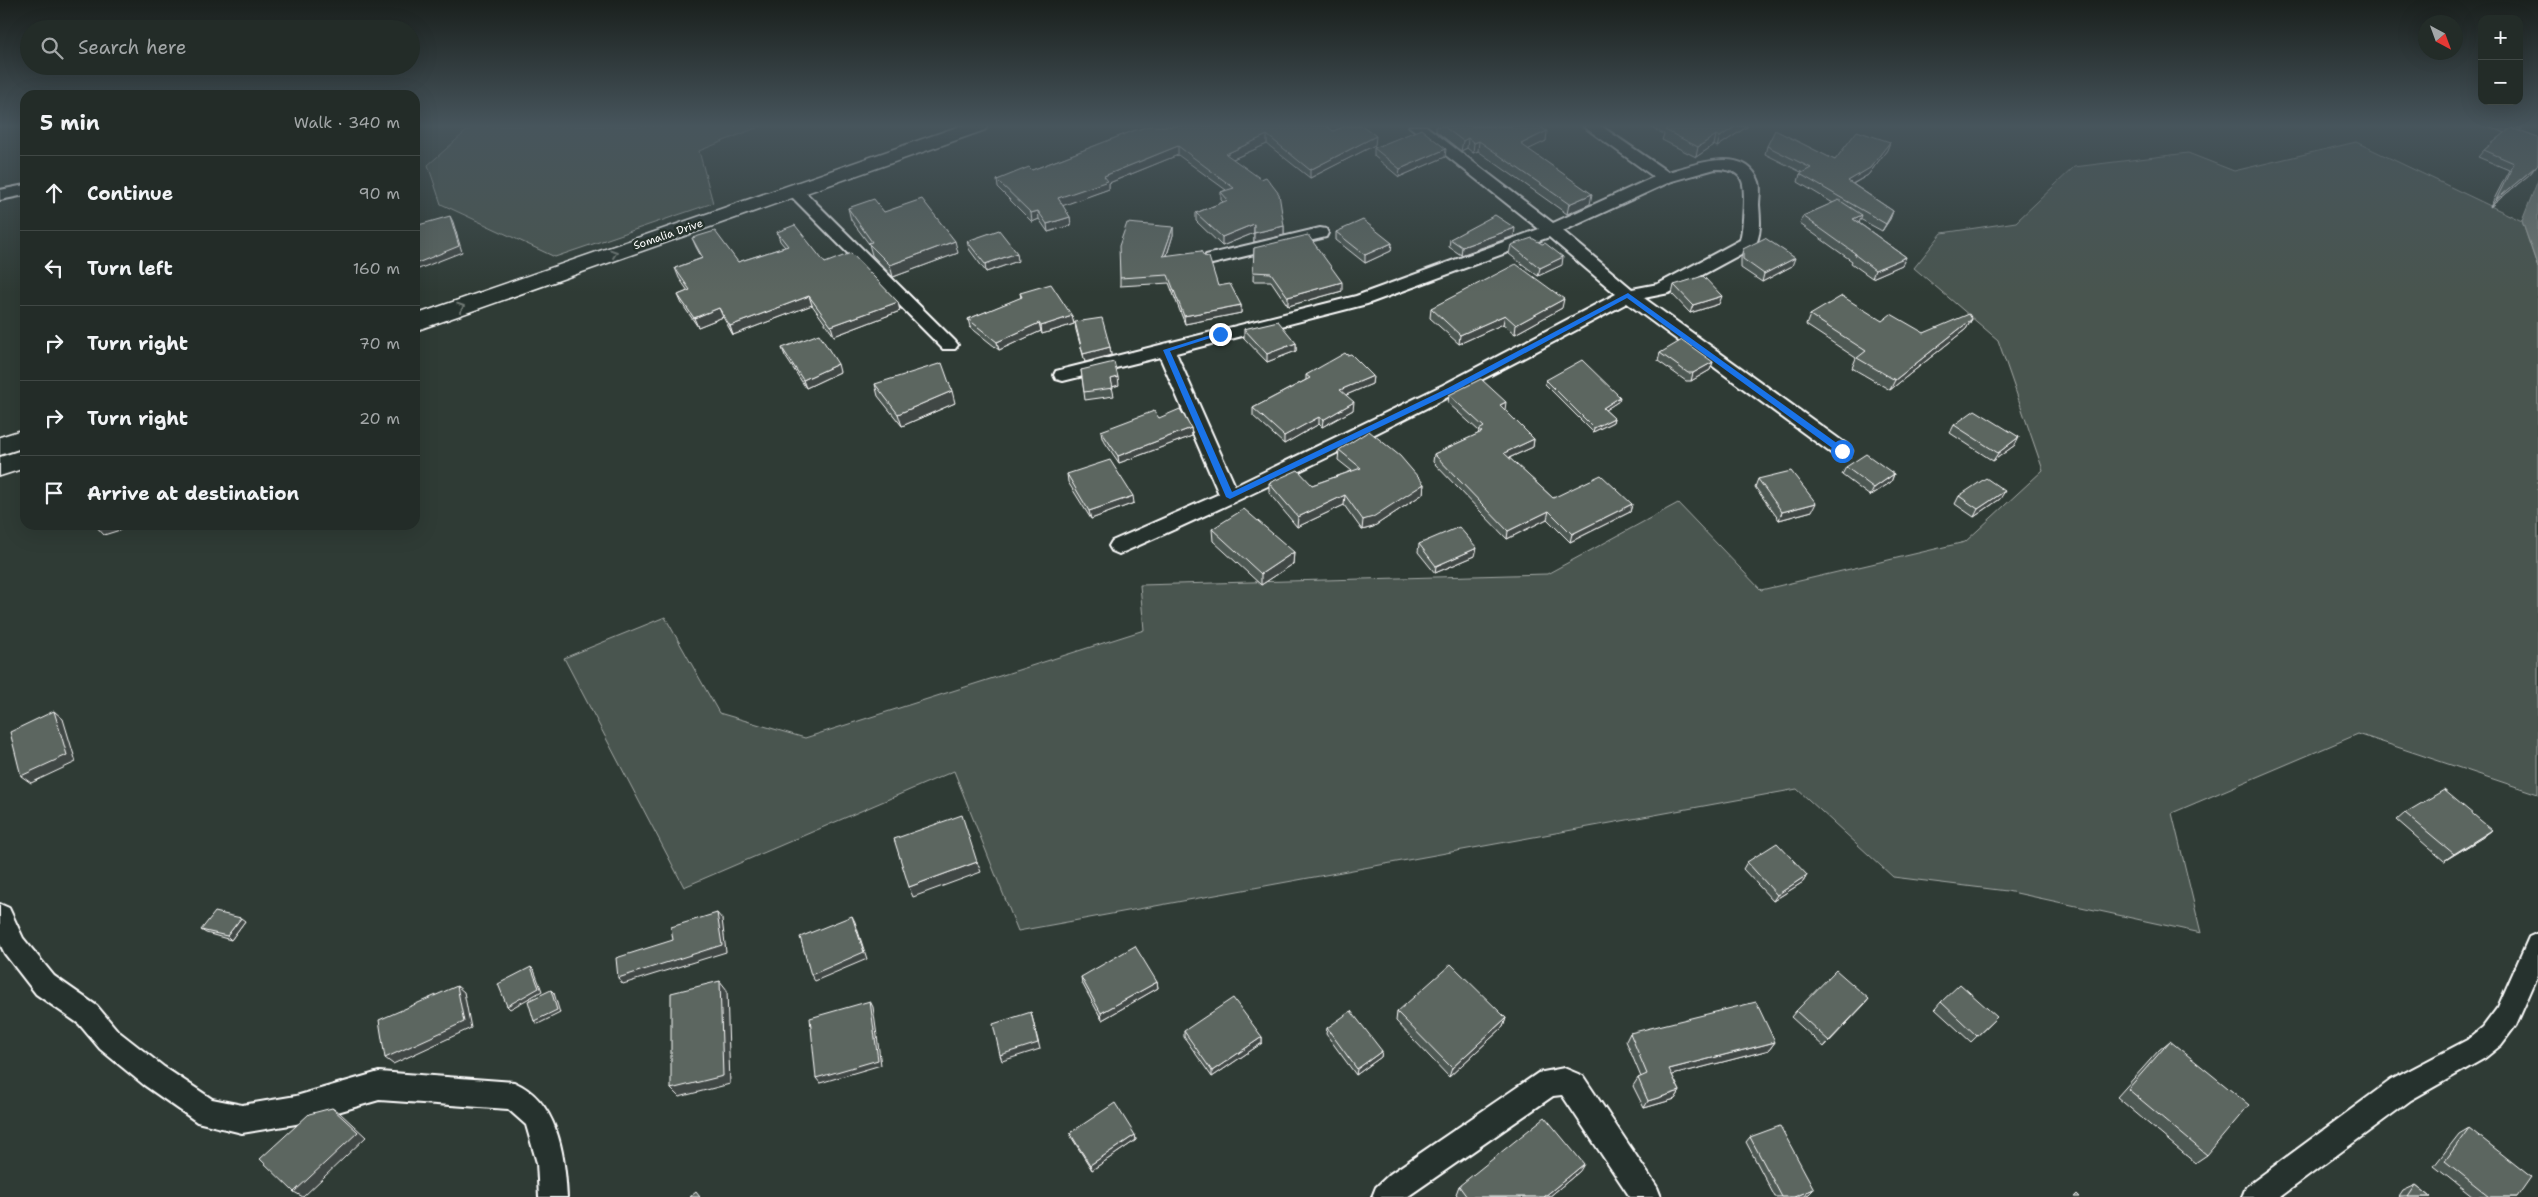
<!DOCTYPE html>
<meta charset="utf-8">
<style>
body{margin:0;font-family:"Shantell Sans",sans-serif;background:#2b3430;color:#f1f3f6}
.controls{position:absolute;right:15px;top:15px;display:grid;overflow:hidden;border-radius:10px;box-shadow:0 5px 20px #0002}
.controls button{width:45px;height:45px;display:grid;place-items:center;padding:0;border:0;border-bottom:1px solid #404845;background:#232c28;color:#f1f3f6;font:25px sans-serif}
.compass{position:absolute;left:2418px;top:15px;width:45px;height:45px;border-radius:50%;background:#232c28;box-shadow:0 5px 20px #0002;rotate:139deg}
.stop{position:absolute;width:15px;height:15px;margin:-11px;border:4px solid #1a73e8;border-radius:50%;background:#fff}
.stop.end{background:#1a73e8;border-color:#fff;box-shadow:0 1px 5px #0008}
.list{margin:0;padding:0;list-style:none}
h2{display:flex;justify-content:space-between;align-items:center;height:65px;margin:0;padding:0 20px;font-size:21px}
h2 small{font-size:16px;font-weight:400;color:#a3a7a8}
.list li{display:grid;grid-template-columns:32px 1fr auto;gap:15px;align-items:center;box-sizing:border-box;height:75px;padding:0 20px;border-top:1px solid #404845}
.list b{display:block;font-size:19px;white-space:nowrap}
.list em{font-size:16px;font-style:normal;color:#a3a7a8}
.icon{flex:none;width:28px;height:28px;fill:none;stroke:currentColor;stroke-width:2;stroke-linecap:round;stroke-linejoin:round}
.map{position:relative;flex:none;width:2538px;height:1197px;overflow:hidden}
.search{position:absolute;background:#232c28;box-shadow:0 5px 20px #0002;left:20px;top:20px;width:400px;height:55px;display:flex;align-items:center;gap:12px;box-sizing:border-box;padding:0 18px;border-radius:28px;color:#a3a7a8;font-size:19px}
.panel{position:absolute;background:#232c28;box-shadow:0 5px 20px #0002;left:20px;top:90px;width:400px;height:440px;border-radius:15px}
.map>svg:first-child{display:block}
.green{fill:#4a544f;stroke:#a4aaa7}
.water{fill:#707975;stroke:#a9afac}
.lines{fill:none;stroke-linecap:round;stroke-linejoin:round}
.minor-casing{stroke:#fff;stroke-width:4}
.primary-casing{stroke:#fff;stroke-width:3}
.minor{fill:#26332d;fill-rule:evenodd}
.primary{fill:#26332d;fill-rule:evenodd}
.wall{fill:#4e5853;stroke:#fff}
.shaded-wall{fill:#404744;stroke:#fff}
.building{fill:#5b6661;stroke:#fff}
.oneway{stroke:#727a76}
.route{fill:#1a73e8}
.labels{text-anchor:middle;stroke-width:5;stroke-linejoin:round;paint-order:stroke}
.far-street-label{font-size:11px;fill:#fff;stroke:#26332d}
</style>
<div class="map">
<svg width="2538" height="1197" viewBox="0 0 2538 1197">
<rect width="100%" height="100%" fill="#2f3b35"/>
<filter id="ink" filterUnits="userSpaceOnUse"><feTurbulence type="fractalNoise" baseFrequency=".02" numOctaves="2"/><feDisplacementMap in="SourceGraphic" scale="10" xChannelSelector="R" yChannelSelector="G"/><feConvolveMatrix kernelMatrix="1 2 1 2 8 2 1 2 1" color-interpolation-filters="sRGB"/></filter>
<g filter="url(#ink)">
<path class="green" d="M472 126H761L699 151 713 203 555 257 441 204 428 165Z
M2356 142 2522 221 2538 268V794L2358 734 2172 813 2201 933 2007 891 1893 877 1797 789 1018 931 954 771 684 887 564 658 665 617 719 713 805 738 1144 630 1140 585 1547 574 1678 503 1761 590 1965 542 2043 470 1998 340 1914 268 1942 233 2016 222 2074 167 2188 153 2234 171Z"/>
<path class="water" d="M2538 180V268L2522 221Z"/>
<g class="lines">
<defs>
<path id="minor" d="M1409 126H1426L1553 223 1654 177 1583 126H1601L1668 172C1693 165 1746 144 1759 182 1761 188 1759 198 1759 205 1760 218 1762 235 1754 247L1669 293 1644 298 1849 446 1852 451 1849 456 1842 458 1835 456 1627 303C1463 391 1297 476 1126 551L1119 554 1112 551 1109 546 1112 541 1219 494 1160 357 1063 381 1056 379 1054 375 1056 371 1356 296 1539 229ZM1715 169C1724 169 1738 170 1742 181 1746 189 1743 231 1740 240L1658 284 1632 289 1563 231 1672 181ZM1549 237 1616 294 1443 385 1235 486 1176 353 1367 304Z
M25 185V195L0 200V190Z
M794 185 800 187 955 341 958 345 955 349H943L788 193 786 190Z
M1320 228 1326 229 1328 233 1326 237 1212 264 1206 263 1203 259 1206 255Z
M0 904 9 908 23 938 54 976 97 1006 118 1031 164 1067 212 1099 242 1105 296 1096 379 1072 514 1082C558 1101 565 1155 567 1197H539L537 1163 526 1125 508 1109 379 1100 296 1124 242 1133 197 1122 144 1085 100 1049 79 1024 36 994 5 954 0 944Z
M2538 933V975L2516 1025 2501 1045 2485 1058 2411 1100 2280 1197H2242L2246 1187 2391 1080 2467 1040 2483 1027 2498 1007 2529 937Z
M1564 1068 1583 1076 1657 1187 1661 1197H1630L1562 1095 1553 1096 1407 1197H1372L1376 1187 1390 1174 1538 1073Z"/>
<path id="primary" d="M960 126H988L985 130 415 331V315Z
M25 429V447L0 455V437Z
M25 449V468L0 476V457Z"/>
</defs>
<use href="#minor" class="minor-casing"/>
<use href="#primary" class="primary-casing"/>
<use href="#minor" class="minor"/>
<use href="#primary" class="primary"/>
</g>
<path class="wall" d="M1436 126H1543L1541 127 1546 141 1528 149 1590 204 1567 214 1478 151 1473 153 1467 148 1461 151 1436 131Z
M1647 126H1748L1717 147 1714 145 1696 157 1662 140 1664 134Z
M2488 126H2524L2520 131 2538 164 2530 174 2490 207 2509 170 2478 157 2484 150 2505 133Z
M1133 131H1333L1375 145 1310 178 1267 144 1233 159 1284 226V235L1254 242V233L1222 246 1196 221V213L1223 202 1221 200V192L1226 190 1178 155 1109 183V189L1062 205 1070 217 1071 225 1048 232 1039 219 1032 222 998 188 997 180 1032 170Z
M1890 142 1887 150 1868 175 1853 184 1893 211 1890 219 1882 231 1860 219 1859 223 1906 257 1902 265 1872 278 1851 263 1852 261 1800 224 1803 216 1833 203 1798 182 1800 174 1803 173 1765 154 1767 146 1835 160Z
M1374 148 1445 157 1399 177 1374 156Z
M848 208 884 212 958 253 893 277 872 255 869 244 851 220Z
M1173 227V235L1167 255 1218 286 1241 305V313L1185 324 1169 283 1120 286V278Z
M777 232 825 263 900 311 834 336 812 305 733 335 723 317 698 327 682 304 678 295 688 291 679 278 675 268 702 258 696 247 692 238 738 262 785 247 780 241Z
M1336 232 1392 243 1391 251 1365 263 1336 240Z
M1514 236 1461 255 1449 247 1450 239Z
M967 241 1018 261 986 272 969 249Z
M1511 245 1562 265 1538 276 1509 254Z
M1254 248 1342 291 1288 306 1271 281H1253Z
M1743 249 1792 266 1762 282 1741 268V257Z
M1674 285 1719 304 1690 313 1672 294Z
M1020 293 1072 316 1074 324 1042 334 1041 331 999 350 970 327 968 319 1021 298Z
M1431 308H1562L1515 334 1503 324 1459 344 1430 318Z
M1810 315 1882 321 1924 333 1972 319 1966 329 1890 390 1852 368 1856 358 1806 325Z
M1075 322 1110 347 1111 355 1085 362 1076 330Z
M1244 329 1296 343V351L1267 362 1244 338Z
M782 348 840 372 806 388 785 356Z
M1660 353 1713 362 1710 370 1691 381H1686L1658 361Z
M1347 355 1373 376 1372 384 1346 395 1353 410 1322 427 1319 424 1284 444 1253 416V408L1306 380V375Z
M1081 370 1119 385 1112 387 1114 396 1085 400Z
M1546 380 1619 401 1605 410 1614 418 1613 422 1593 432 1545 384Z
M875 384 955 403 902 426 878 396Z
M1449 395 1505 410 1534 439 1533 447 1509 458 1553 498 1632 504 1630 512 1570 542 1547 519 1507 539 1433 462 1434 454 1478 434 1479 431 1448 403Z
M1159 418 1191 428 1192 436 1119 463 1102 438 1101 431Z
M1954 425 2019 437 2015 445 1993 461 1950 433Z
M1339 450 1424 484 1423 494 1373 527 1362 530 1344 505 1297 527 1269 493V483L1312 485 1352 471 1338 460Z
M1846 467 1894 474 1891 482 1870 496 1842 475Z
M1067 474 1134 503 1091 519 1068 482Z
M1758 479 1812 511 1779 520 1755 487Z
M1959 496 2000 499 1974 517 1955 504Z
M1212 529 1294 552 1293 564 1261 585 1213 541Z
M1419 544 1475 556 1435 573 1418 552Z
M2405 813 2492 830 2483 837 2444 861 2397 820Z
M1747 862 1807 875 1803 882 1773 901 1743 869Z
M245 921 231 940 206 933 201 930Z
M1081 977 1157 982 1158 988 1102 1020 1082 983Z
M1869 999 1824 1047 1791 1017 1796 1011Z
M1941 1002 1997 1017 1971 1042 1935 1009Z
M1397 1012 1506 1018 1503 1027 1449 1077 1396 1021Z
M1327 1028 1382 1051 1381 1057 1356 1075 1326 1034Z
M1184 1031 1262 1037V1043L1212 1077 1184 1037Z
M1630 1033 1775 1042 1769 1050 1672 1075 1680 1091 1675 1099 1644 1108 1633 1086 1638 1078 1641 1077 1626 1041Z
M2170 1041 2207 1155 2195 1163 2117 1097 2159 1050Z
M2469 1128 2517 1197H2473L2434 1166 2459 1134Z
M1070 1133 1135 1135 1136 1140 1092 1170 1072 1138Z
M1750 1137 1809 1194 1801 1197H1775L1746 1142Z
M1580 1171 1549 1197H1459L1456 1194 1459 1186Z
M2416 1185 2431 1197H2399L2403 1191Z"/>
<path class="shaded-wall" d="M1736 126H1748L1717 147 1720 137Z
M1547 131 1546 141 1519 154 1521 144Z
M1267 135V144L1226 162V154Z
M1716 135 1714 145 1696 157 1698 147Z
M1376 136 1375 145 1310 178V170Z
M1468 138 1467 148 1461 151 1463 141Z
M1479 141 1478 151 1473 153 1474 143Z
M1890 142 1887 150 1868 175 1845 188 1848 181Z
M1178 146V155L1109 183V189L1059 207 1058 198 1104 176Z
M1446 149 1445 157 1399 177 1400 169Z
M2535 167 2530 174 2490 207 2496 200Z
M1592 194 1590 204 1567 214 1569 204Z
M1038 211 1039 219 1032 222 1031 213Z
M1893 211 1890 219 1882 231 1886 224Z
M1862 215 1859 223 1853 219Z
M450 216 453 222 462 252 416 270 415 268V264Z
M1070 217 1071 225 1048 232 1047 224Z
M1254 224V233L1222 246V237Z
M1284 226V235L1254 242V233Z
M1173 227V235L1164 264 1163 256Z
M1515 228 1514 236 1461 255 1462 247Z
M955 241 958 253 893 277 890 265Z
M1392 243 1391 251 1365 263V255Z
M1017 253 1018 261 986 272 985 264Z
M1563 257 1562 265 1538 276 1540 268Z
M1906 257 1902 265 1872 278 1875 270Z
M1795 258 1792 266 1762 282 1764 274Z
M1342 282V291L1288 306V297Z
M809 296 812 305 733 335 730 326Z
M1722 296 1719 304 1690 313 1693 305Z
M1564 299 1562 308 1515 334 1516 325Z
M898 302 900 311 834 336 831 326Z
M1241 305V313L1185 324 1184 316Z
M719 308 723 317 698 327 694 318Z
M1505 315 1503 324 1459 344 1460 335Z
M1072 316 1074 324 1042 334 1041 326Z
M1972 319 1966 329 1890 390 1895 380Z
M1039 323 1041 331 999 350 997 342Z
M1296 343V351L1267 362V354Z
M1110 347 1111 355 1085 362 1083 354Z
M1713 362 1710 370 1691 381 1693 373Z
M838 364 840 372 806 388 803 380Z
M1373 376 1372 384 1339 398 1340 390Z
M1118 377 1119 385 1112 387 1111 379Z
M952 391 955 403 902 426 898 414Z
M1620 397 1619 401 1602 412 1603 408Z
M1354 402 1353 410 1322 427 1323 420Z
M1506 402 1505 410 1500 405Z
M1319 417V424L1284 444V436Z
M1614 418 1613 422 1593 432 1594 428Z
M1191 428 1192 436 1119 463 1118 456Z
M2019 437 2015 445 1993 461 1998 453Z
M1534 439 1533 447 1502 461 1504 453Z
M1894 474 1891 482 1870 496 1874 488Z
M1424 484 1423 494 1373 527 1362 530 1363 520Z
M2005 491 2000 499 1974 517 1978 509Z
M1345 495 1344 505 1297 527 1298 517Z
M1133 496 1134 503 1091 519 1089 511Z
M1816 503 1812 511 1779 520 1782 512Z
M1632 504 1630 512 1570 542 1572 534Z
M1549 511 1547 519 1507 539 1508 531Z
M95 525H136L104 535Z
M1477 548 1475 556 1435 573 1436 566Z
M1294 552 1293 564 1261 585V574Z
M54 711 63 719 76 762 31 783 21 776Z
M2492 830 2483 837 2444 861 2454 854Z
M977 862 981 872 913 897 909 887Z
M1807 875 1803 882 1773 901 1777 895Z
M717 913 722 919 726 952 623 984 618 978Z
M852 916 855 922 867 959 815 981 811 975Z
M241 918 245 921 231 940 227 936Z
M531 967 534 970 542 991 510 1009 507 1006Z
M720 981 727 990 730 1084 679 1097 671 1089Z
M1157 982 1158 988 1102 1020 1101 1013Z
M457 986 464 992 471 1028 393 1064 385 1058Z
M551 990 554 993 560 1013 538 1024 534 1021Z
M1869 999 1864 1005 1824 1047 1829 1041Z
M870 1001 873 1007 881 1065 820 1083 816 1078Z
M1031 1012 1040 1049 1002 1061 1000 1055Z
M1506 1018 1503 1027 1449 1077 1452 1068Z
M1262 1037V1043L1212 1077V1071Z
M1775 1042 1769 1050 1665 1077 1669 1069Z
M1382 1051 1381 1057 1356 1075 1357 1069Z
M1680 1091 1675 1099 1644 1108 1648 1101Z
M332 1108 340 1113 366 1137 303 1197 294 1192Z
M1135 1135 1136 1140 1092 1170 1090 1165Z
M1584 1164 1580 1171 1549 1197H1544Z
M1814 1189 1809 1194 1801 1197H1794Z"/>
<path class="building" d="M1149 126H1327L1333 131 1346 126H1363L1376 136 1310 170 1267 135 1226 154 1261 179 1266 177 1279 194 1284 226 1254 233V224L1222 237 1196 213 1228 200 1221 192 1234 188 1178 146 1104 176 1108 181 1058 198 1070 217 1047 224 1038 211 1031 213 997 180 1029 167 1032 170 1133 131Z
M1443 126H1539L1547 131 1521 144 1592 194 1569 204 1479 141 1474 143 1468 138 1463 141Z
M1669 126H1736L1720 137 1716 135 1698 147 1665 130 1670 126Z
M2512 126H2524L2521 129Z
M2511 128 2538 138V164L2535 167 2496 200 2514 163 2484 150Z
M1421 129 1446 149 1400 169 1374 148Z
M1775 130 1835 160 1857 131 1890 142 1870 168 1848 181 1893 211 1886 224 1800 174 1811 168 1767 146Z
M874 199 884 212 922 199 955 241 890 265 868 243 872 242 848 208Z
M1839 200 1862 215 1853 219 1906 257 1875 270 1854 254H1856L1803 216Z
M1495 215 1515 228 1462 247 1450 239Z
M450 216 459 246 415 264V226Z
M1363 220 1392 243 1365 255 1336 232Z
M1127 223 1173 227 1163 256 1201 251 1204 256 1209 257 1218 286 1230 284 1241 305 1184 316 1168 275 1120 278 1119 246Z
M795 225 825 263 851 253 898 302 831 326 809 296 730 326 719 308 694 318 678 295 690 290 675 268 703 258 692 238 715 231 738 262 788 246 777 232Z
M999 230 1017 253 985 264 967 241Z
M1308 235 1342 282 1288 297 1271 273 1253 272 1254 248Z
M1532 238 1542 244 1545 243 1563 257 1540 268 1511 245Z
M1765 238 1795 258 1764 274 1743 259V249Z
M1516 264 1564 299 1516 325 1505 315 1460 335 1431 308Z
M1703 276 1722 296 1693 305 1674 285Z
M1051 284 1072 316 1041 326 1039 323 997 342 968 319 1022 297 1020 293Z
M1842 296 1882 321 1891 314 1924 333 1969 314 1972 319 1895 380 1857 358 1866 351 1810 315Z
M1102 318 1110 347 1083 354 1075 322Z
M1278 321 1296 343 1267 354 1244 329Z
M819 334 838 364 803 380 782 348Z
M1682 340 1713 362 1693 373H1688L1660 353Z
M1345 353 1347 355 1351 354 1373 376 1340 390 1354 402 1323 420 1319 417 1284 436 1253 408 1310 378 1306 375Z
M1582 360 1620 397 1603 408 1614 418 1594 428 1546 380Z
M1114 362 1118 377 1111 379 1113 388 1084 392 1081 370Z
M942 363 952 391 898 414 875 384Z
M1481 379 1506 402 1500 405 1534 439 1504 453 1553 498 1601 475 1632 504 1572 534 1549 511 1508 531 1434 454 1482 432 1479 430 1484 427 1449 395Z
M1180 409 1191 428 1118 456 1101 431 1154 411 1159 418Z
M1975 410 2019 437 1998 453 1954 425Z
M1369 431 1400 456 1424 484 1373 517 1363 520 1345 495 1298 517 1269 483 1298 470 1312 485 1361 468 1339 450Z
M1866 454 1894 474 1874 488 1846 467Z
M1110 460 1133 496 1089 511 1067 474Z
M1791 471 1816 503 1782 512 1758 479Z
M1986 478 2005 491 1978 509 1959 496Z
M1244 509 1294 552 1261 574 1212 529Z
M1459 527 1477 548 1436 566 1419 544Z
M54 711 67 755 21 776 10 732Z
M2444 790 2492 830 2454 854 2405 813Z
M962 815 977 862 909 887 894 839Z
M1777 843 1807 875 1777 895 1747 862Z
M215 912 241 918 227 936 201 930Z
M717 913 722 945 618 978 616 958 673 940 671 927Z
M852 916 864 952 811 975 800 937Z
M1135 946 1157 982 1101 1013 1081 977Z
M1451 964 1506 1018 1452 1068 1397 1012Z
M531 967 539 988 507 1006 498 984Z
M1836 970 1869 999 1829 1041 1796 1011Z
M720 981 723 1076 671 1089V993Z
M1960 984 1997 1017 1977 1036 1941 1002Z
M457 986 464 1022 385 1058 379 1020Z
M551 990 557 1010 534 1021 528 1001Z
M1233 998 1262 1037 1212 1071 1184 1031Z
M870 1001 878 1060 816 1078 810 1018Z
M1756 1002 1775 1042 1669 1069 1680 1091 1648 1101 1638 1078 1647 1074 1630 1033Z
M1351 1011 1382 1051 1357 1069 1327 1028Z
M1031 1012 1038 1043 1000 1055 993 1024Z
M2170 1041 2249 1105 2207 1155 2128 1089Z
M1115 1103 1135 1135 1090 1165 1070 1133Z
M332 1108 358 1132 294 1192 260 1159 309 1114Z
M1545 1117 1584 1164 1544 1197H1467L1459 1186Z
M1780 1126 1814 1189 1794 1197H1782L1750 1137Z
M2469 1128 2531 1177 2517 1197H2490L2445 1161Z
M2416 1185 2431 1197H2408Z
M696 1192 700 1197H690Z
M2077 1194 2080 1197H2074Z"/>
<defs><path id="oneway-chevron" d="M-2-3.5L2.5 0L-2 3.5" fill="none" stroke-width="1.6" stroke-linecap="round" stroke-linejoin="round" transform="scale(1.25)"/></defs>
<g class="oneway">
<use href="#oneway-chevron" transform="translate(614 253) rotate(-19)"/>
<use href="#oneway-chevron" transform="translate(461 307) rotate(-19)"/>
</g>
</g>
<linearGradient id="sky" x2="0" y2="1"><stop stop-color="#1a201d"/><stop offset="0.43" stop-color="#47555c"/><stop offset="1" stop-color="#47555c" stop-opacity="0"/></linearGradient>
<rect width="2538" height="293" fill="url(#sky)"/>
<path class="route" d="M1628 293 1845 449V453H1839L1627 298 1453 392 1230 499 1226 497 1163 350 1220 332 1223 334 1170 351 1232 492 1448 388Z"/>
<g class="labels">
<g class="far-street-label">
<text transform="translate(668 234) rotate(-19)" y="4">Somalia Drive</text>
</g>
</g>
</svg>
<div class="controls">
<button>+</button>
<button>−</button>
</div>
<svg class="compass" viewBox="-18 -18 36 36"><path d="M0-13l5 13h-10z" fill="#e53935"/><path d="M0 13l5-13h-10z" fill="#a3a7a8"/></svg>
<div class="stop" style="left:1842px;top:451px"></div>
<div class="stop end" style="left:1220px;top:334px"></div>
<div class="search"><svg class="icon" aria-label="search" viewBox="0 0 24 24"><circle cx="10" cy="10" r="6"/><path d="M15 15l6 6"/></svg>Search here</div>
<section class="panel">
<h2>5 min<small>Walk · 340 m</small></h2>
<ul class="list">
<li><svg class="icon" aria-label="ahead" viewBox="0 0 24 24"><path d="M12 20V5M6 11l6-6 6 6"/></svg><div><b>Continue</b></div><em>90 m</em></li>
<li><svg class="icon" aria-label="left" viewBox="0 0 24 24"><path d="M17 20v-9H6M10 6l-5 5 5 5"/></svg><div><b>Turn left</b></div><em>160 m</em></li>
<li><svg class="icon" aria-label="right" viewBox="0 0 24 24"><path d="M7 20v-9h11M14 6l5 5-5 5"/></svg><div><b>Turn right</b></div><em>70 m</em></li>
<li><svg class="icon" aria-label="right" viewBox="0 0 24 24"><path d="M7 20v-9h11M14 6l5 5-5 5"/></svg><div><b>Turn right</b></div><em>20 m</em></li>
<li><svg class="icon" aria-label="arrive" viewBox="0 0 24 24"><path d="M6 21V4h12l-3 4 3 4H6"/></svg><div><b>Arrive at destination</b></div></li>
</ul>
</section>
</div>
